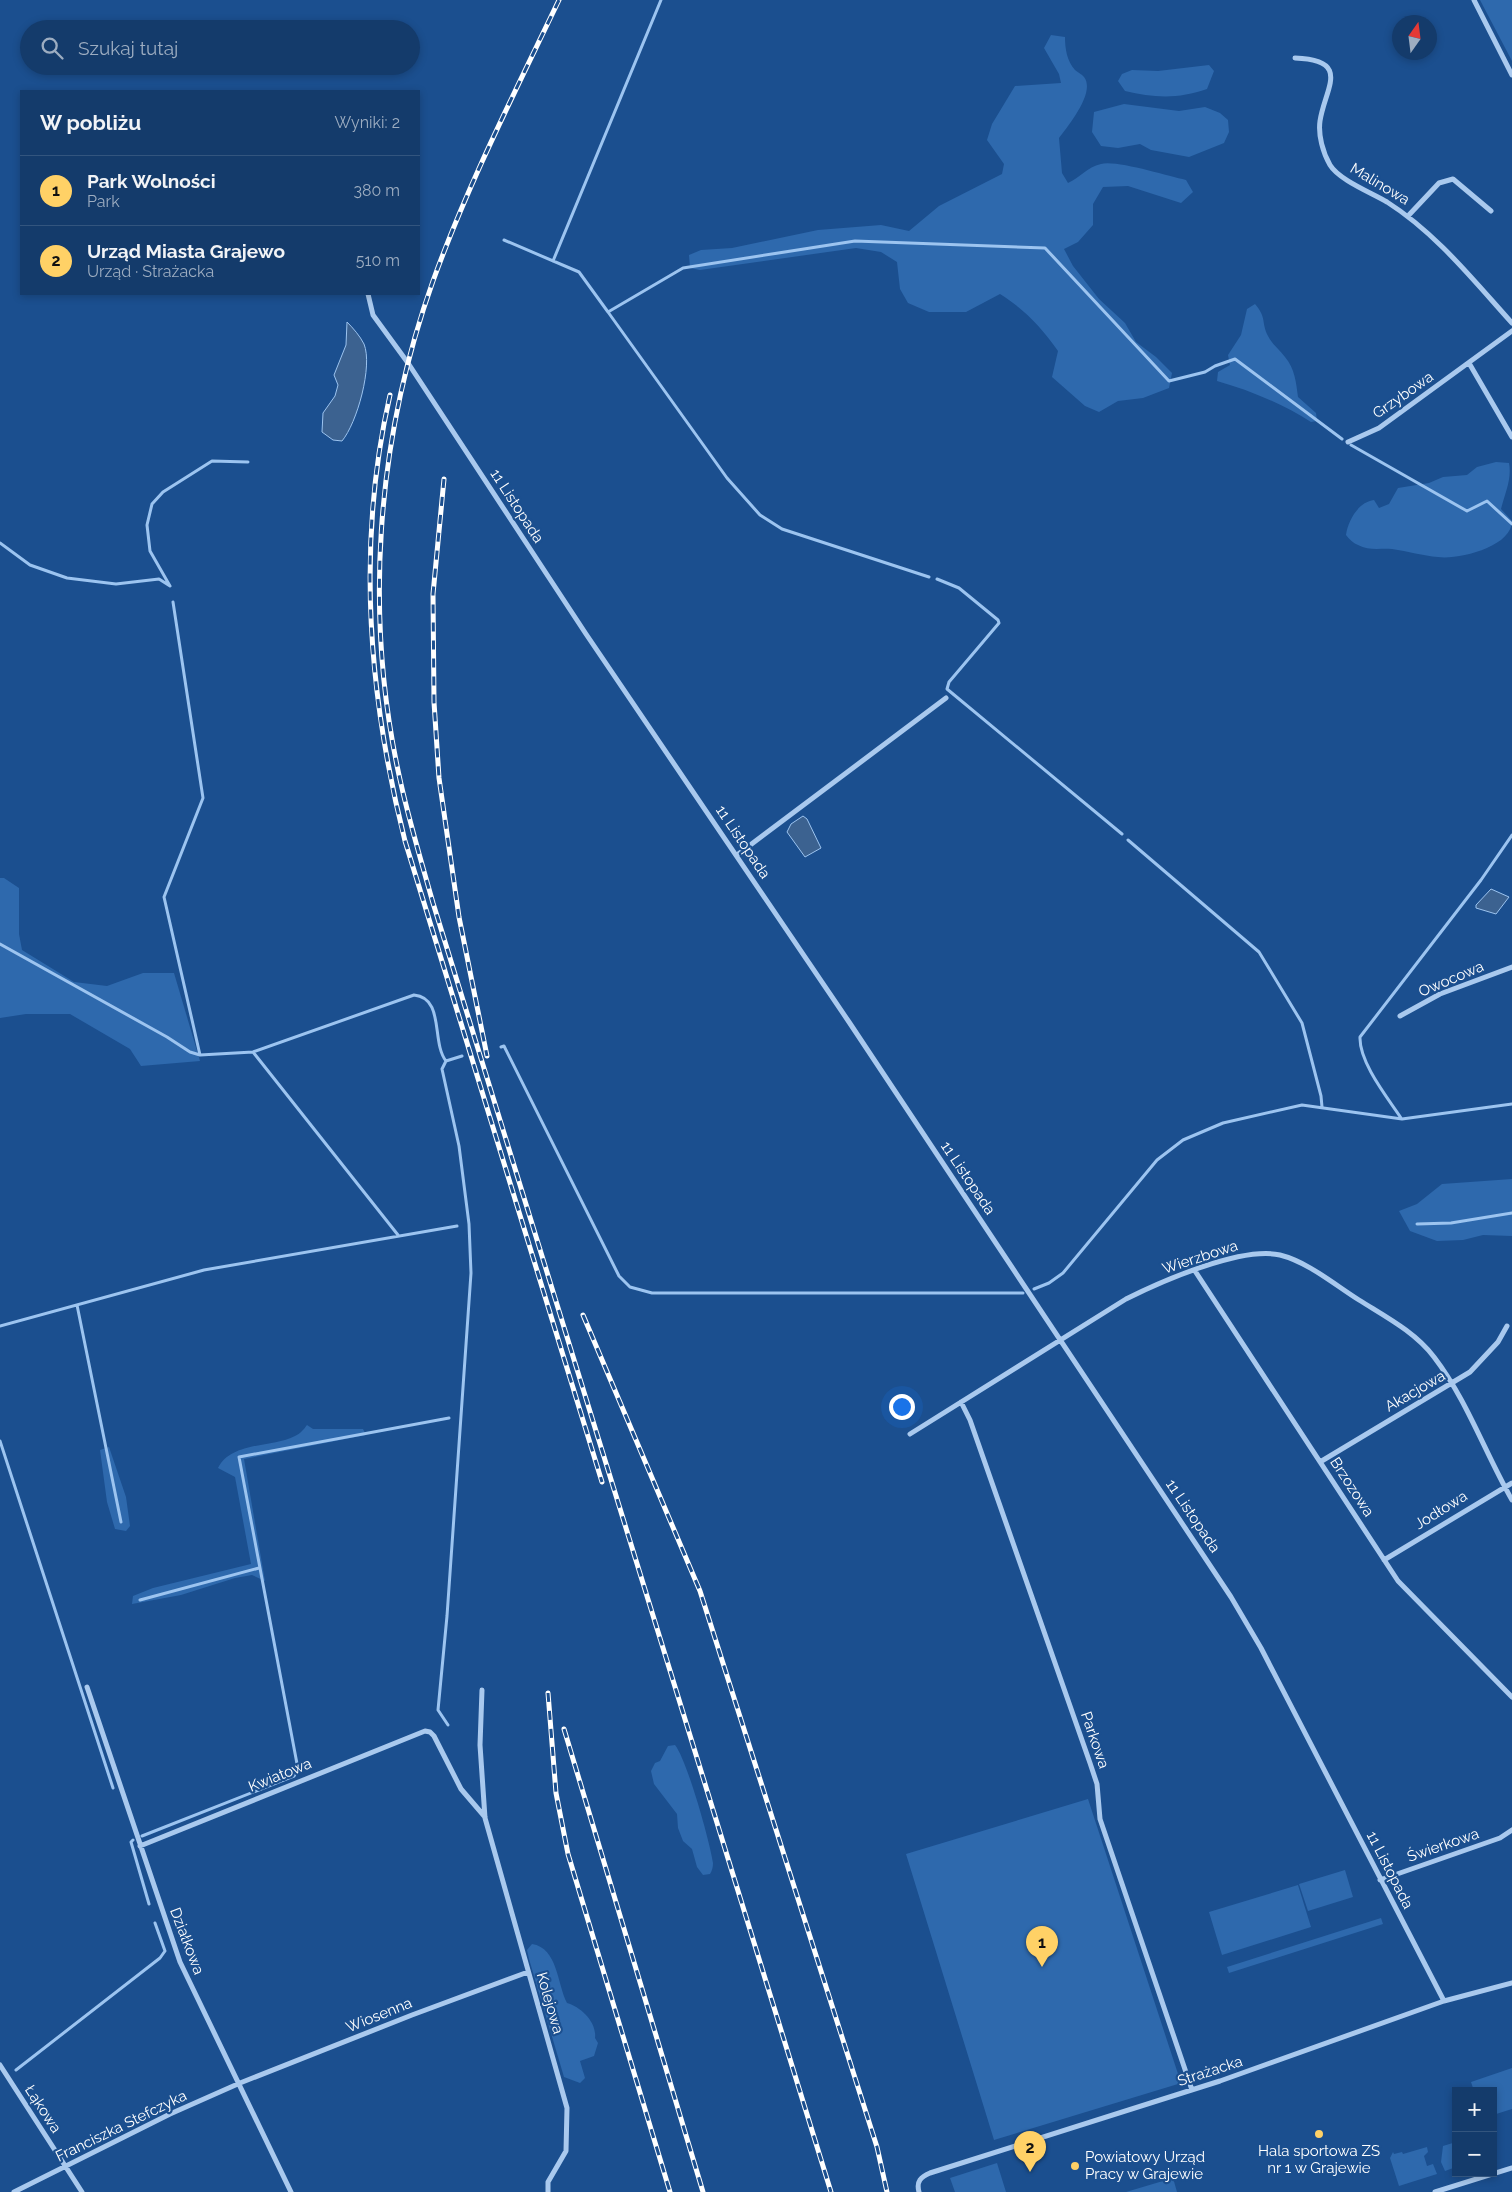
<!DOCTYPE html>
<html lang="pl">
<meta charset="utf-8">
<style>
body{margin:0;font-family:Raleway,sans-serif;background:#214673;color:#f1f3f6}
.controls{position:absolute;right:15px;bottom:15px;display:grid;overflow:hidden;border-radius:0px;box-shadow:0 2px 8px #0003}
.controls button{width:45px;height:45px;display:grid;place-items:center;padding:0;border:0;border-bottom:1px solid #33557e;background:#143b6b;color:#f1f3f6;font:25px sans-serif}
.compass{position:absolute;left:1392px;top:15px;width:45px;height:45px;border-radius:50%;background:#143b6b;box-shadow:0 2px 8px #0003;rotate:14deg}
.you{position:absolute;left:901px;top:1406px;width:18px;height:18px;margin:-12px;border:4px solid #fff;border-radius:50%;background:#1a73e8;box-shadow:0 0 0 8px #1a73e833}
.badge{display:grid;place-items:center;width:32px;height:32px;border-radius:50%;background:#ffd166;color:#111;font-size:16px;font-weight:700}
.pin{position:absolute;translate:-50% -41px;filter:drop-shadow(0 1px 2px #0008)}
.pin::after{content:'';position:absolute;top:26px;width:18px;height:15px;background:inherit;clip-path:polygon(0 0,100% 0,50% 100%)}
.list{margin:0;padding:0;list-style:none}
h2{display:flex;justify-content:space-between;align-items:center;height:65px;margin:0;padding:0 20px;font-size:21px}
h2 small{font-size:16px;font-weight:400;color:#9dadc1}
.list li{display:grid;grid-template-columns:32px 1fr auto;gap:15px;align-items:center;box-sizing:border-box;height:70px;padding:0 20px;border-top:1px solid #33557e}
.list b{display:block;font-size:19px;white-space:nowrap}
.list p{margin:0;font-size:16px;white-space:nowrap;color:#9dadc1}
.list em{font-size:16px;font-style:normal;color:#9dadc1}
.icon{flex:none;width:28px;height:28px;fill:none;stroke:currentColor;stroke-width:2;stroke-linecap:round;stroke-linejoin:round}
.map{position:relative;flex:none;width:1512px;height:2192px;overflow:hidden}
.search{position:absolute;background:#143b6b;box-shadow:0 2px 8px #0003;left:20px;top:20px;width:400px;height:55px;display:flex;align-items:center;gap:12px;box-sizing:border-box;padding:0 18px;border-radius:28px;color:#9dadc1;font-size:19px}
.panel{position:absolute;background:#143b6b;box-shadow:0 2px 8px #0003;left:20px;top:90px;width:400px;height:205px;border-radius:0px}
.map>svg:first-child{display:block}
.green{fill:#2e69ad}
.water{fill:#3c6290;stroke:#9cc4f0}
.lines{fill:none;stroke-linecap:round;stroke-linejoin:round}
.stream{stroke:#9cc4f0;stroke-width:3}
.minor{stroke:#a9c9ee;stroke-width:5}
.rail-casing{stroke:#fff;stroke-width:5}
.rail{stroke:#1b4f8f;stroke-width:3;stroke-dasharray:9;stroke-linecap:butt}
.poi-dot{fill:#ffd166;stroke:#1b4f8f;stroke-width:2}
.labels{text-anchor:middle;stroke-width:4.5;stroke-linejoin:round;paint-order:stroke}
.street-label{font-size:15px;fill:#fff;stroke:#1b4f8f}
.poi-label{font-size:15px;fill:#fff;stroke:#1b4f8f}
</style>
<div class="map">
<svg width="1512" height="2192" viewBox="0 0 1512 2192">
<rect width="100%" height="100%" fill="#1b4f8f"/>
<path class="green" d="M1480 0H1512V61Z
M1051 35 1065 37C1065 49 1067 61 1075 70 1077 72 1082 74 1084 77 1096 92 1068 126 1059 138L1062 173 1068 183C1080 178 1087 167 1101 164 1117 160 1167 176 1186 180L1193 192 1181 203 1128 186 1103 187 1093 204V225L1078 242 1064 249 1073 266 1099 299 1125 323 1136 342 1156 357 1172 373 1169 388 1143 398 1118 401 1099 412 1085 406 1052 377 1058 351C1042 328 1024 309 1000 294L966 312H929L908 303 900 289 897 262 881 252 856 248 700 270 690 268 689 255 701 250 732 248 818 230 881 225 909 231 939 206 1002 174 1004 164 987 140 992 124 1015 86 1061 83 1059 74 1044 48Z
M1209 65 1214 71 1207 89C1179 99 1154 98 1125 91L1118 81 1122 74 1132 70 1158 71Z
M1124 104 1179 111 1205 107 1220 113 1228 120 1229 132 1224 143 1189 157 1151 150 1140 144 1118 148 1101 146 1092 132 1094 112Z
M1255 304C1267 318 1261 322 1268 336 1272 344 1279 349 1285 357 1295 369 1296 382 1298 397L1316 413 1317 421 1311 422C1283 404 1249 390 1217 381L1218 372 1230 365 1228 355 1241 335 1247 309Z
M1496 462 1509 463C1512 479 1505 493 1501 509L1512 521C1512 547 1458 560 1438 557 1423 556 1408 551 1392 549 1380 548 1369 551 1358 545 1353 543 1349 539 1346 535 1348 521 1358 502 1374 500L1379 508 1389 504 1398 488 1429 483 1443 477 1467 475 1477 467Z
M0 878H4L19 888V934L22 950 74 982 107 986 143 973H174L200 1061 141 1066 130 1049 70 1014H26L0 1018Z
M1512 1179V1236L1483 1235 1463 1240 1437 1241 1410 1231 1399 1211 1417 1204 1442 1184Z
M307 1425 313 1429H363L366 1435 244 1459 265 1581 252 1575 235 1578 181 1595 132 1604 133 1596 153 1588 251 1564 235 1477 218 1468C232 1441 272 1448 295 1436 300 1434 304 1429 307 1425Z
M109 1447 126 1497 130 1526 126 1531 115 1529 107 1502 100 1450Z
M675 1745C687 1760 710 1842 713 1863 713 1867 712 1871 710 1874L703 1875 697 1867 692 1849 683 1841 678 1828 677 1814 654 1784 651 1771 655 1763 660 1761 668 1746Z
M1088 1799 1180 2080 1178 2084 994 2140 906 1854Z
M1345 1870 1353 1897 1308 1911 1299 1884Z
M1298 1885 1311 1927 1222 1955 1209 1912Z
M1381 1918 1383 1924 1229 1973 1227 1967Z
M532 1944C558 1948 557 1984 567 2003 581 2007 597 2022 595 2038L598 2043 594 2056 580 2061 585 2078 580 2083 564 2077 529 1959 527 1950Z
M1512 2068V2109L1493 2115V2091H1474L1471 2082Z
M1456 2142V2167L1445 2171 1441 2162 1443 2146Z
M1427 2147 1428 2152 1424 2156 1427 2166 1433 2164 1437 2174 1399 2186 1390 2158 1393 2152 1394 2154 1402 2152 1403 2154Z
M997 2163 1006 2192H955L950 2178Z
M1173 2178 1177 2192H1126Z"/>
<path class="water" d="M347 322C353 328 360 336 364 344 373 366 357 423 342 441L333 440 322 432 323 413 335 396 338 385 334 375 346 345Z
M803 816 807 819 821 848 805 857 787 832 791 824Z
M1491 889 1509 897 1496 914 1476 908V905Z"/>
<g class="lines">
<path class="stream" d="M504 240 579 272 608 312
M553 261 661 0
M1351 445 1467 511 1487 501 1512 524
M0 543 30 565 67 578 116 584 159 579 170 586
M929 577 782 529 760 515 727 478 608 312 683 268 855 241 1045 248 1169 381 1205 372 1215 366 1235 359 1342 439
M937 579 959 588 998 620 999 623 949 682 947 689 1122 834
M170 586 150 551 147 525 152 504 163 492 212 461 248 462
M173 602 203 798 164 897 200 1055
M1128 840 1259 952 1302 1023 1321 1096 1322 1107
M0 944 167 1037 190 1052 200 1055 253 1052 414 995C445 998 431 1042 446 1061L442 1069 459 1146 469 1224 471 1273 447 1616 438 1710 448 1725
M501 1047 504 1046 619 1276 630 1287 652 1293H1023
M253 1052 398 1235
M446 1061 462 1056
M1401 1118C1387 1097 1359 1062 1360 1037L1481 880 1512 835
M1417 1224 1451 1223 1512 1213
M1034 1289 1049 1283 1063 1273 1157 1160 1183 1140 1223 1123 1302 1105 1402 1119 1512 1104
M77 1305 121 1522
M0 1326 204 1270 457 1226
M0 1441 113 1788
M140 1600 259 1568
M142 1836 294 1776 298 1769 239 1457 449 1418
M133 1840 131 1842 149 1904
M16 2070 160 1958 165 1951 155 1923"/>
<path class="minor" d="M1474 0 1512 75
M1295 58C1352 60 1325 88 1320 121 1318 135 1323 153 1330 165 1339 180 1372 193 1387 202 1436 233 1474 281 1512 323
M1408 216 1439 183 1453 179 1491 211
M368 294 373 315 408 363 586 634 849 1022 1231 1597 1261 1648 1444 2001
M1469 363 1512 437
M1348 442 1379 428 1512 331
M737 855 946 698
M1400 1016 1440 994 1512 967
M1195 1271 1398 1581 1512 1697
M961 1402 970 1420 1090 1763 1097 1784 1100 1819 1192 2090
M910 1434 1126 1299C1162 1281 1242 1246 1280 1255 1308 1262 1335 1285 1359 1300 1386 1317 1415 1332 1434 1357 1467 1400 1485 1453 1512 1500
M1320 1462 1470 1372 1498 1342 1507 1326
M1384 1560 1512 1483
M87 1687 180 1962 291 2192
M482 1690 480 1745 485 1818 567 2108 566 2151 548 2182V2192
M140 1846 425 1731 430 1732 434 1736 461 1789 485 1817
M1380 1880 1500 1838 1512 1830
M0 2065 82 2192
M14 2192 170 2114 240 2083 412 2015 528 1972
M919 2192C916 2181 921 2177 930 2173L1220 2081 1444 2001 1512 1983
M1435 2192 1512 2168"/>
<defs>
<path id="rail" d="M559 0C515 92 468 184 433 281 376 441 363 618 401 784 410 824 422 864 433 903L831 2192
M390 395C356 544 368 694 405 841L602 1482
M444 479 433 594 434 702 439 778 459 917 487 1056
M583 1315 700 1591 877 2147 887 2192
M548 1693 556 1793 568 1854 670 2192
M564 1729 703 2192"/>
</defs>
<use href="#rail" class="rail-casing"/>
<use href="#rail" class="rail"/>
</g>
<g class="poi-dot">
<circle cx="1319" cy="2134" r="5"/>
<circle cx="1075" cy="2166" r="5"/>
</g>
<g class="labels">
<g class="street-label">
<text transform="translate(1380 184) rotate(31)" y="5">Malinowa</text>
<text transform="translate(1403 395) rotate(-35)" y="5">Grzybowa</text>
<text transform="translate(517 506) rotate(57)" y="5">11 Listopada</text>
<text transform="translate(743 842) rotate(56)" y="5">11 Listopada</text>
<text transform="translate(1451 979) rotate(-23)" y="5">Owocowa</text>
<text transform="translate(968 1178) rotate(56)" y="5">11 Listopada</text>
<text transform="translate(1200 1257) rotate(-18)" y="5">Wierzbowa</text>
<text transform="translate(1415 1391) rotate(-30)" y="5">Akacjowa</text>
<text transform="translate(1352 1487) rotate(57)" y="5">Brzozowa</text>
<text transform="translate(1441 1510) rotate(-32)" y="5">Jodłowa</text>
<text transform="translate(1193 1516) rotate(56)" y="5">11 Listopada</text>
<text transform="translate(1095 1740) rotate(71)" y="5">Parkowa</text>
<text transform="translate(280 1775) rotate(-22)" y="5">Kwiatowa</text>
<text transform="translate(1443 1845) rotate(-19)" y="5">Świerkowa</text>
<text transform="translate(1390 1870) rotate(63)" y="5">11 Listopada</text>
<text transform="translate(187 1941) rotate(69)" y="5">Działkowa</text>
<text transform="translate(550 2003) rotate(74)" y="5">Kolejowa</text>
<text transform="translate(379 2015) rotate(-22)" y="5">Wiosenna</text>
<text transform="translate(1210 2071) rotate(-18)" y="5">Strażacka</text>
<text transform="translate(43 2109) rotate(57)" y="5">Łąkowa</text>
<text transform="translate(121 2126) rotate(-26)" y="5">Franciszka Stefczyka</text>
</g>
<g class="poi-label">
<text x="1319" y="2156">Hala sportowa ZS<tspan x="1319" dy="17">nr 1 w Grajewie</tspan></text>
<text x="1085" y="2162" text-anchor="start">Powiatowy Urząd<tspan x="1085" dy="17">Pracy w Grajewie</tspan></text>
</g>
</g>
</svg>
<div class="controls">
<button>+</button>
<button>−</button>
</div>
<svg class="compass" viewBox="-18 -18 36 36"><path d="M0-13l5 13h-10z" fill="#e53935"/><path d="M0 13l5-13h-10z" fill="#9dadc1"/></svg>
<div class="you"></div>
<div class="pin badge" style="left:1042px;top:1967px">1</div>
<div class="pin badge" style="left:1030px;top:2172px">2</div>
<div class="search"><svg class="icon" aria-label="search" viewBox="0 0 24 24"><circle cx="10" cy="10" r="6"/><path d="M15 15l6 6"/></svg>Szukaj tutaj</div>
<section class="panel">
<h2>W pobliżu<small>Wyniki: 2</small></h2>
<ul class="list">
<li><span class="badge">1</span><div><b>Park Wolności</b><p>Park</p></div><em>380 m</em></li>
<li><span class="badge">2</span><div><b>Urząd Miasta Grajewo</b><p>Urząd · Strażacka</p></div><em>510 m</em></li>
</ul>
</section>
</div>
